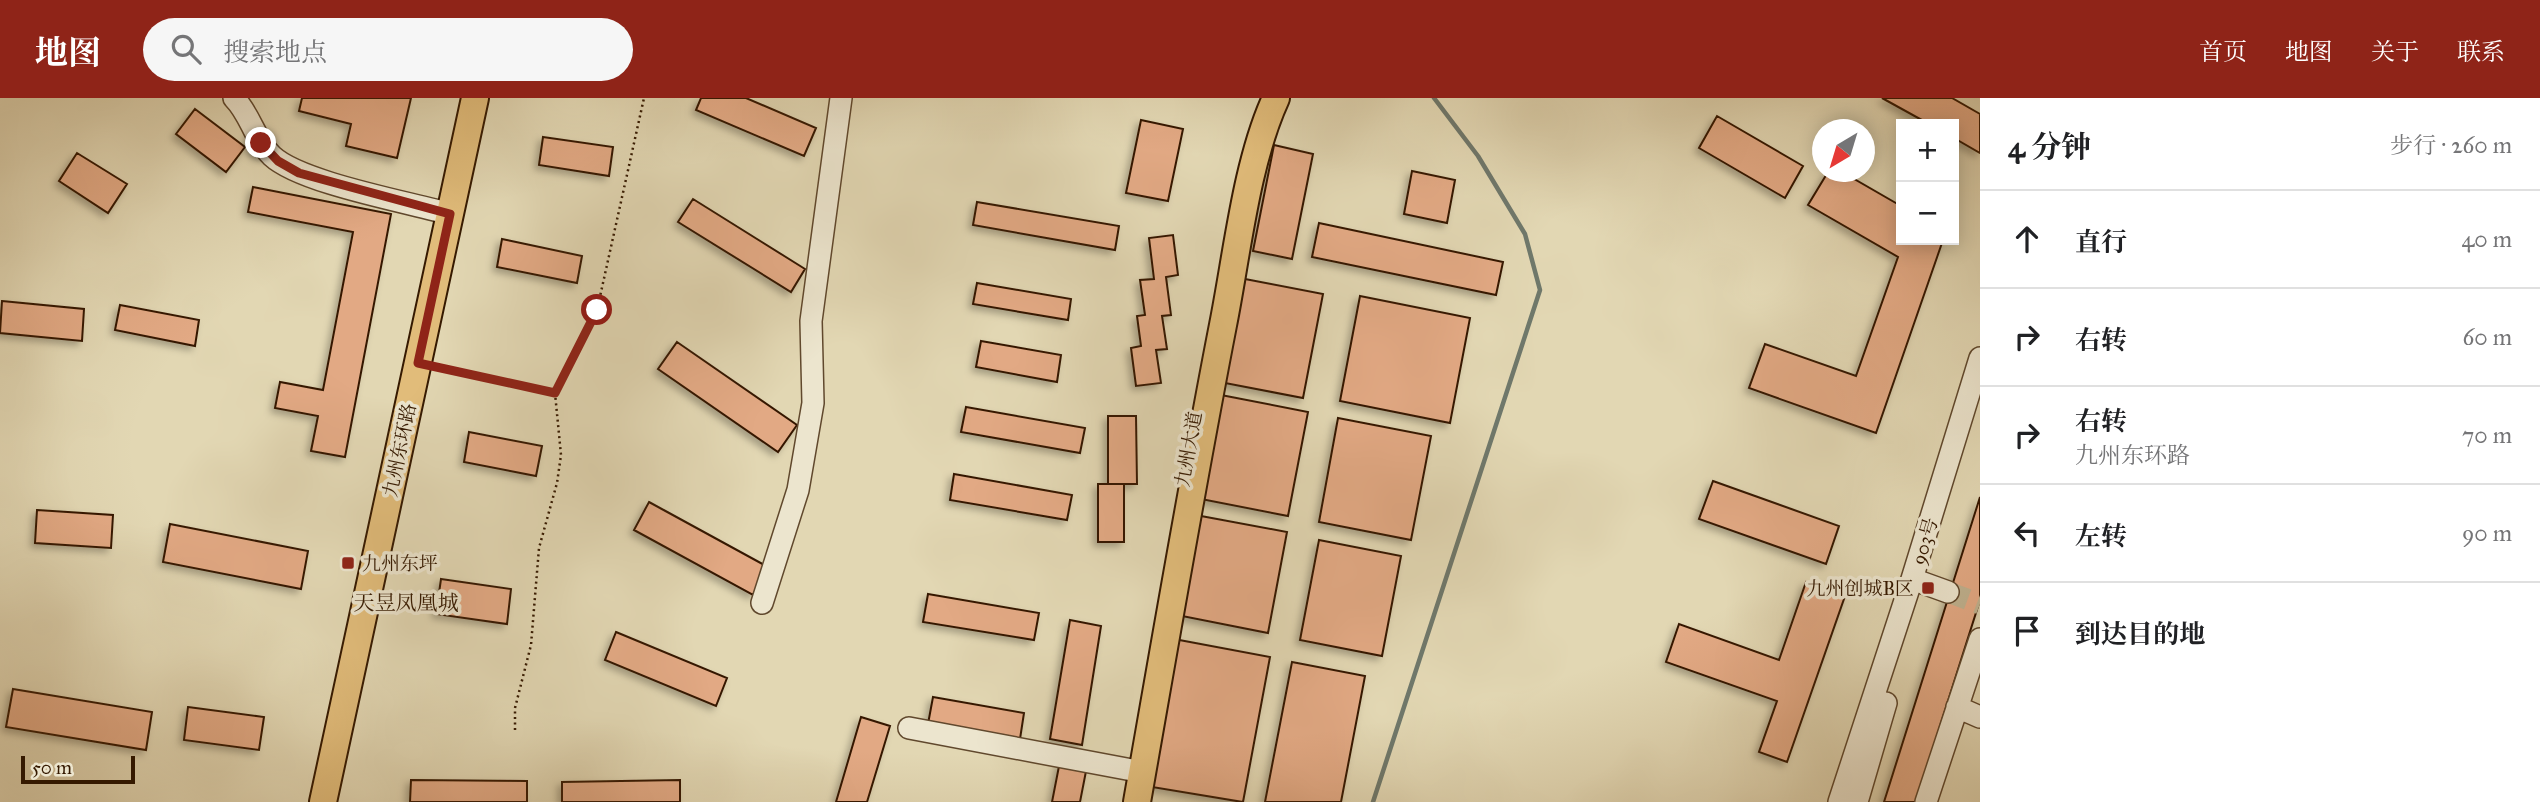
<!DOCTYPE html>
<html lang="zh">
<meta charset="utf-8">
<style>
body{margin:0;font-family:"IM FELL Great Primer","Noto Serif SC",serif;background:#f6f6f6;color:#202124}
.controls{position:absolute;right:21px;top:21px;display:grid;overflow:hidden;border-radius:0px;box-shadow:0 4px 18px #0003}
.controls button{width:63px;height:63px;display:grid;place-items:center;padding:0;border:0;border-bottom:2px solid #e0e0e0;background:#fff;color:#202124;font:35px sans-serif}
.compass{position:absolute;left:1812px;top:21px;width:63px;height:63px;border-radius:50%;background:#fff;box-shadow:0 4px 18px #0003;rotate:218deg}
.scale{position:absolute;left:21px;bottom:18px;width:114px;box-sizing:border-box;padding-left:7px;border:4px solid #351900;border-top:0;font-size:19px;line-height:24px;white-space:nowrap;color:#351900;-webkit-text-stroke:5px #ece5ce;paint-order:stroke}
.stop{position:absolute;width:21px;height:21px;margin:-16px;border:5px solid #8f2418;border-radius:50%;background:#fff}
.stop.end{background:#8f2418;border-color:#fff;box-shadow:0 2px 7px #0008}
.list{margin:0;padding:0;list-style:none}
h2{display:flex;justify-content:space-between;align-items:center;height:91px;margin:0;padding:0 28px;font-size:30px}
h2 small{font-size:23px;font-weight:400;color:#757577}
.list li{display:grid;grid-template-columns:46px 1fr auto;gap:21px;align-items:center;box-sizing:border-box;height:98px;padding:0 28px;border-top:2px solid #e0e0e0}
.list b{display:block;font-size:26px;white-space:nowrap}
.list p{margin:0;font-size:23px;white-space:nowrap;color:#757577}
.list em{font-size:23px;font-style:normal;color:#757577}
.icon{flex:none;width:38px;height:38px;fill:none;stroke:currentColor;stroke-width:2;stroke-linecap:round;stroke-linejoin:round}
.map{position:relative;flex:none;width:1980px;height:704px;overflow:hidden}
header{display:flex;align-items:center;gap:42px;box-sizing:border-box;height:98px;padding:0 35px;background:#8f2418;color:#fff}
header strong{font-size:33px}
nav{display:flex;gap:38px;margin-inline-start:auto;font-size:24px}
.search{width:490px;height:63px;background:#f6f6f6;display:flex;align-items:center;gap:18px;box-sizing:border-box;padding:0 24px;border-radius:38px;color:#757577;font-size:26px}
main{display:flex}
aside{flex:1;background:#fff}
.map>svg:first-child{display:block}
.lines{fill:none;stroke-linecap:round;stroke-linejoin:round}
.stream{stroke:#6f786b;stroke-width:4.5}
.building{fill:#e2a984;stroke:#351900;stroke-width:2;filter:url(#shadow)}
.minor-tunnel{stroke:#bfb18f;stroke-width:21;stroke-dasharray:21 10;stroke-linecap:butt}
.minor-casing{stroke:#60482d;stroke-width:24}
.major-casing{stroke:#351900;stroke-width:30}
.path{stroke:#351900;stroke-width:2.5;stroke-dasharray:2 3.5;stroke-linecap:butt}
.minor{stroke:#ece5ce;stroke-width:21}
.major{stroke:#e1bc7a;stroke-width:26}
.route{stroke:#8f2418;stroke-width:9}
.poi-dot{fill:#8f2418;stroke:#ece5ce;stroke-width:2.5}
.labels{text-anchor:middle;stroke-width:7;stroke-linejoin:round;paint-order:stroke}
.street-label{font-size:19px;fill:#351900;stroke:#ece5ce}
.poi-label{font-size:19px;fill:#351900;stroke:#ece5ce;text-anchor:start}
.neighbourhood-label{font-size:21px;fill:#351900;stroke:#ece5ce}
</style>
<header>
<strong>地图</strong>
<div class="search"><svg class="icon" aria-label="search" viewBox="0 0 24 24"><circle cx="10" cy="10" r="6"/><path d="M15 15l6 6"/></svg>搜索地点</div>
<nav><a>首页</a><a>地图</a><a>关于</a><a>联系</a></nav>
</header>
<main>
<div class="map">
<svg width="1980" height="704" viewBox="0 0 1980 704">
<defs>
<filter id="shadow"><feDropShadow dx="-4" dy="4" stdDeviation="3.5" flood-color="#0004"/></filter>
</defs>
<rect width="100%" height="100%" fill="#e2d7b3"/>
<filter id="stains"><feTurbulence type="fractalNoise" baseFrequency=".00286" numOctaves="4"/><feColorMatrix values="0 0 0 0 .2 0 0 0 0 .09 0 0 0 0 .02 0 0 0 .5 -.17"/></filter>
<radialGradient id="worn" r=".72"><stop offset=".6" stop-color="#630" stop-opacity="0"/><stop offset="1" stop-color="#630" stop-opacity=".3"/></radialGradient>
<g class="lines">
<path class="stream" d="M1373 704 1540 192 1525 136 1478 58 1434 0"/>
</g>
<path class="building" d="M302 0H411L397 60 346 48 351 26 299 13Z
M701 0H746L816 30 804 58 696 12Z
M1882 0H1952L1980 16V55L1954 40V26H1929Z
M195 11 245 49 226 74 176 36Z
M1717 18 1803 68 1785 100 1699 50Z
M1141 22 1183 31 1168 103 1126 95Z
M543 39 613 49 609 78 539 67Z
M1274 47 1313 56 1292 161 1253 153Z
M77 55 127 86 108 115 59 83Z
M1412 73 1455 82 1447 125 1404 116Z
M1828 74H1842L1901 108V142H1943L1876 335 1749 290 1765 246 1856 278 1898 159 1808 107Z
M253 89 391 116 345 359 311 353 318 318 275 310 280 284 323 292 353 134 248 114Z
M693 101 805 171 791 194 678 124Z
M977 104 1119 128 1115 152 973 127Z
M1319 125 1503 164 1496 197 1312 159Z
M1173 137 1178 177 1166 179 1171 217 1162 218 1167 251 1156 252 1161 285 1136 288 1131 250 1141 248 1137 218 1145 217 1140 182 1154 181 1149 140Z
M502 141 582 158 577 185 497 169Z
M1245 181 1323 196 1303 300 1225 285Z
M977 185 1071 201 1068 222 973 206Z
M1360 198 1470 220 1450 325 1340 303Z
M2 203 84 211 82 243 0 235Z
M120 207 199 222 195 248 115 232Z
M981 243 1061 257 1057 284 976 269Z
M677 244 797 327 778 354 658 271Z
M1221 297 1308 314 1288 418 1201 401Z
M966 309 1085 330 1080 355 961 334Z
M1108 318H1136L1137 386H1108Z
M1338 320 1431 338 1411 442 1319 424Z
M469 334 542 348 536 378 464 364Z
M954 376 1072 397 1067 422 950 402Z
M1713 383 1839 428 1826 466 1699 421Z
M1098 386H1124V444H1098Z
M1980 399V502L1916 704H1884Z
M649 404 768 469 753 497 634 432Z
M37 412 113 417 111 450 35 445Z
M1201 418 1287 434 1268 535 1182 518Z
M170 426 308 453 301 491 163 464Z
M1319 442 1401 458 1382 558 1300 542Z
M441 481 511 491 507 526 436 516Z
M1806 484 1845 498 1787 664 1759 654 1777 603 1666 564 1679 526 1779 562Z
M928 496 1039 515 1034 542 923 524Z
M1070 522 1101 528 1082 647 1050 641Z
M616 534 727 580 716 608 605 562Z
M1174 541 1270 559 1243 704 1146 688Z
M1292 564 1365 578 1341 704H1265Z
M13 591 152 614 146 652 6 629Z
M933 599 1024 615 1020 641 928 626Z
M188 609 264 619 259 652 184 642Z
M861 619 890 628 867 704H836Z
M1060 663 1087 668 1080 704H1052Z
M411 682 527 683V704H410Z
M680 682V704H562V684Z"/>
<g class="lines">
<path class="minor-tunnel" d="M1948 494 1980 506"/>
<defs>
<path id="minor" d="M234 0C251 17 254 41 272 58 301 85 408 104 450 116
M1912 481 1948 494
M762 505 798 392 813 305 811 223 841 0
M1957 609 1980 619
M909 630 1132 672
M1839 704 1912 481 1980 260
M1857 704 1886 605
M1926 704 1980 541"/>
<path id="major" d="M323 704 475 0
M1137 704C1165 545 1192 386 1223 227 1237 157 1246 65 1276 0"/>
</defs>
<use href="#minor" class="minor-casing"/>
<use href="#major" class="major-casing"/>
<path class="path" d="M438 269 555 295
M515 632V610L531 547 539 450 557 385 561 357 555 295 597 212 644 0"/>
<use href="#minor" class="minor"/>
<use href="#major" class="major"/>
</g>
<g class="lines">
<path class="route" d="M261 45 278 63 299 75 450 116 418 265 555 295 597 212"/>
</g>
<g class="poi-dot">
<rect x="341" y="458" width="14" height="14" rx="3.5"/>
<rect x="1921" y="483" width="14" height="14" rx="3.5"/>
</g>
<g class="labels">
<g class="street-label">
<text transform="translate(1188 351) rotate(-80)" y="7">九州大道</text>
<text transform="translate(399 352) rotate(-78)" y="7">九州东环路</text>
<text transform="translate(1924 443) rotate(-73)" y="7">903号</text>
</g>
<g class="poi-label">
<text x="362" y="472">九州东坪</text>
<text x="1914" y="497" text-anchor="end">九州创城B区</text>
</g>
<g class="neighbourhood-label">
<text x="406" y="512">天昱凤凰城</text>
</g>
</g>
<rect width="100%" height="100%" filter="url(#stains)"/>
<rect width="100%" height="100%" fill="url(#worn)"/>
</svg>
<div class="controls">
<button>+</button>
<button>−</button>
</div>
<svg class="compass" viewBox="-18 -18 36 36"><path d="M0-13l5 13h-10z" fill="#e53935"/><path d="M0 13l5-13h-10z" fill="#757577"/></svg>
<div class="scale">50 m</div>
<div class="stop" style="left:597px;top:212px"></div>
<div class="stop end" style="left:261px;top:45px"></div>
</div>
<aside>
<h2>4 分钟<small>步行 · 260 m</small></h2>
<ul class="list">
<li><svg class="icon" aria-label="ahead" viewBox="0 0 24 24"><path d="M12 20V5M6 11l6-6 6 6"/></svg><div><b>直行</b></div><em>40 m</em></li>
<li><svg class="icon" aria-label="right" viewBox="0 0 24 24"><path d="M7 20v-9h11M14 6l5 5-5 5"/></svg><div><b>右转</b></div><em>60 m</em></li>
<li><svg class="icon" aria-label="right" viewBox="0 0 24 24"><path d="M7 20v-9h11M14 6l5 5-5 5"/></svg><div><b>右转</b><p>九州东环路</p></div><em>70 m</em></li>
<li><svg class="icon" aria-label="left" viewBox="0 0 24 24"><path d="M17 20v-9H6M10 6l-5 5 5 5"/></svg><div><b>左转</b></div><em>90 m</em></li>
<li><svg class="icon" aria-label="arrive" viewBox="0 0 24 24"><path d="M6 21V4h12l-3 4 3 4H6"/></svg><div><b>到达目的地</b></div></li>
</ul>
</aside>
</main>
